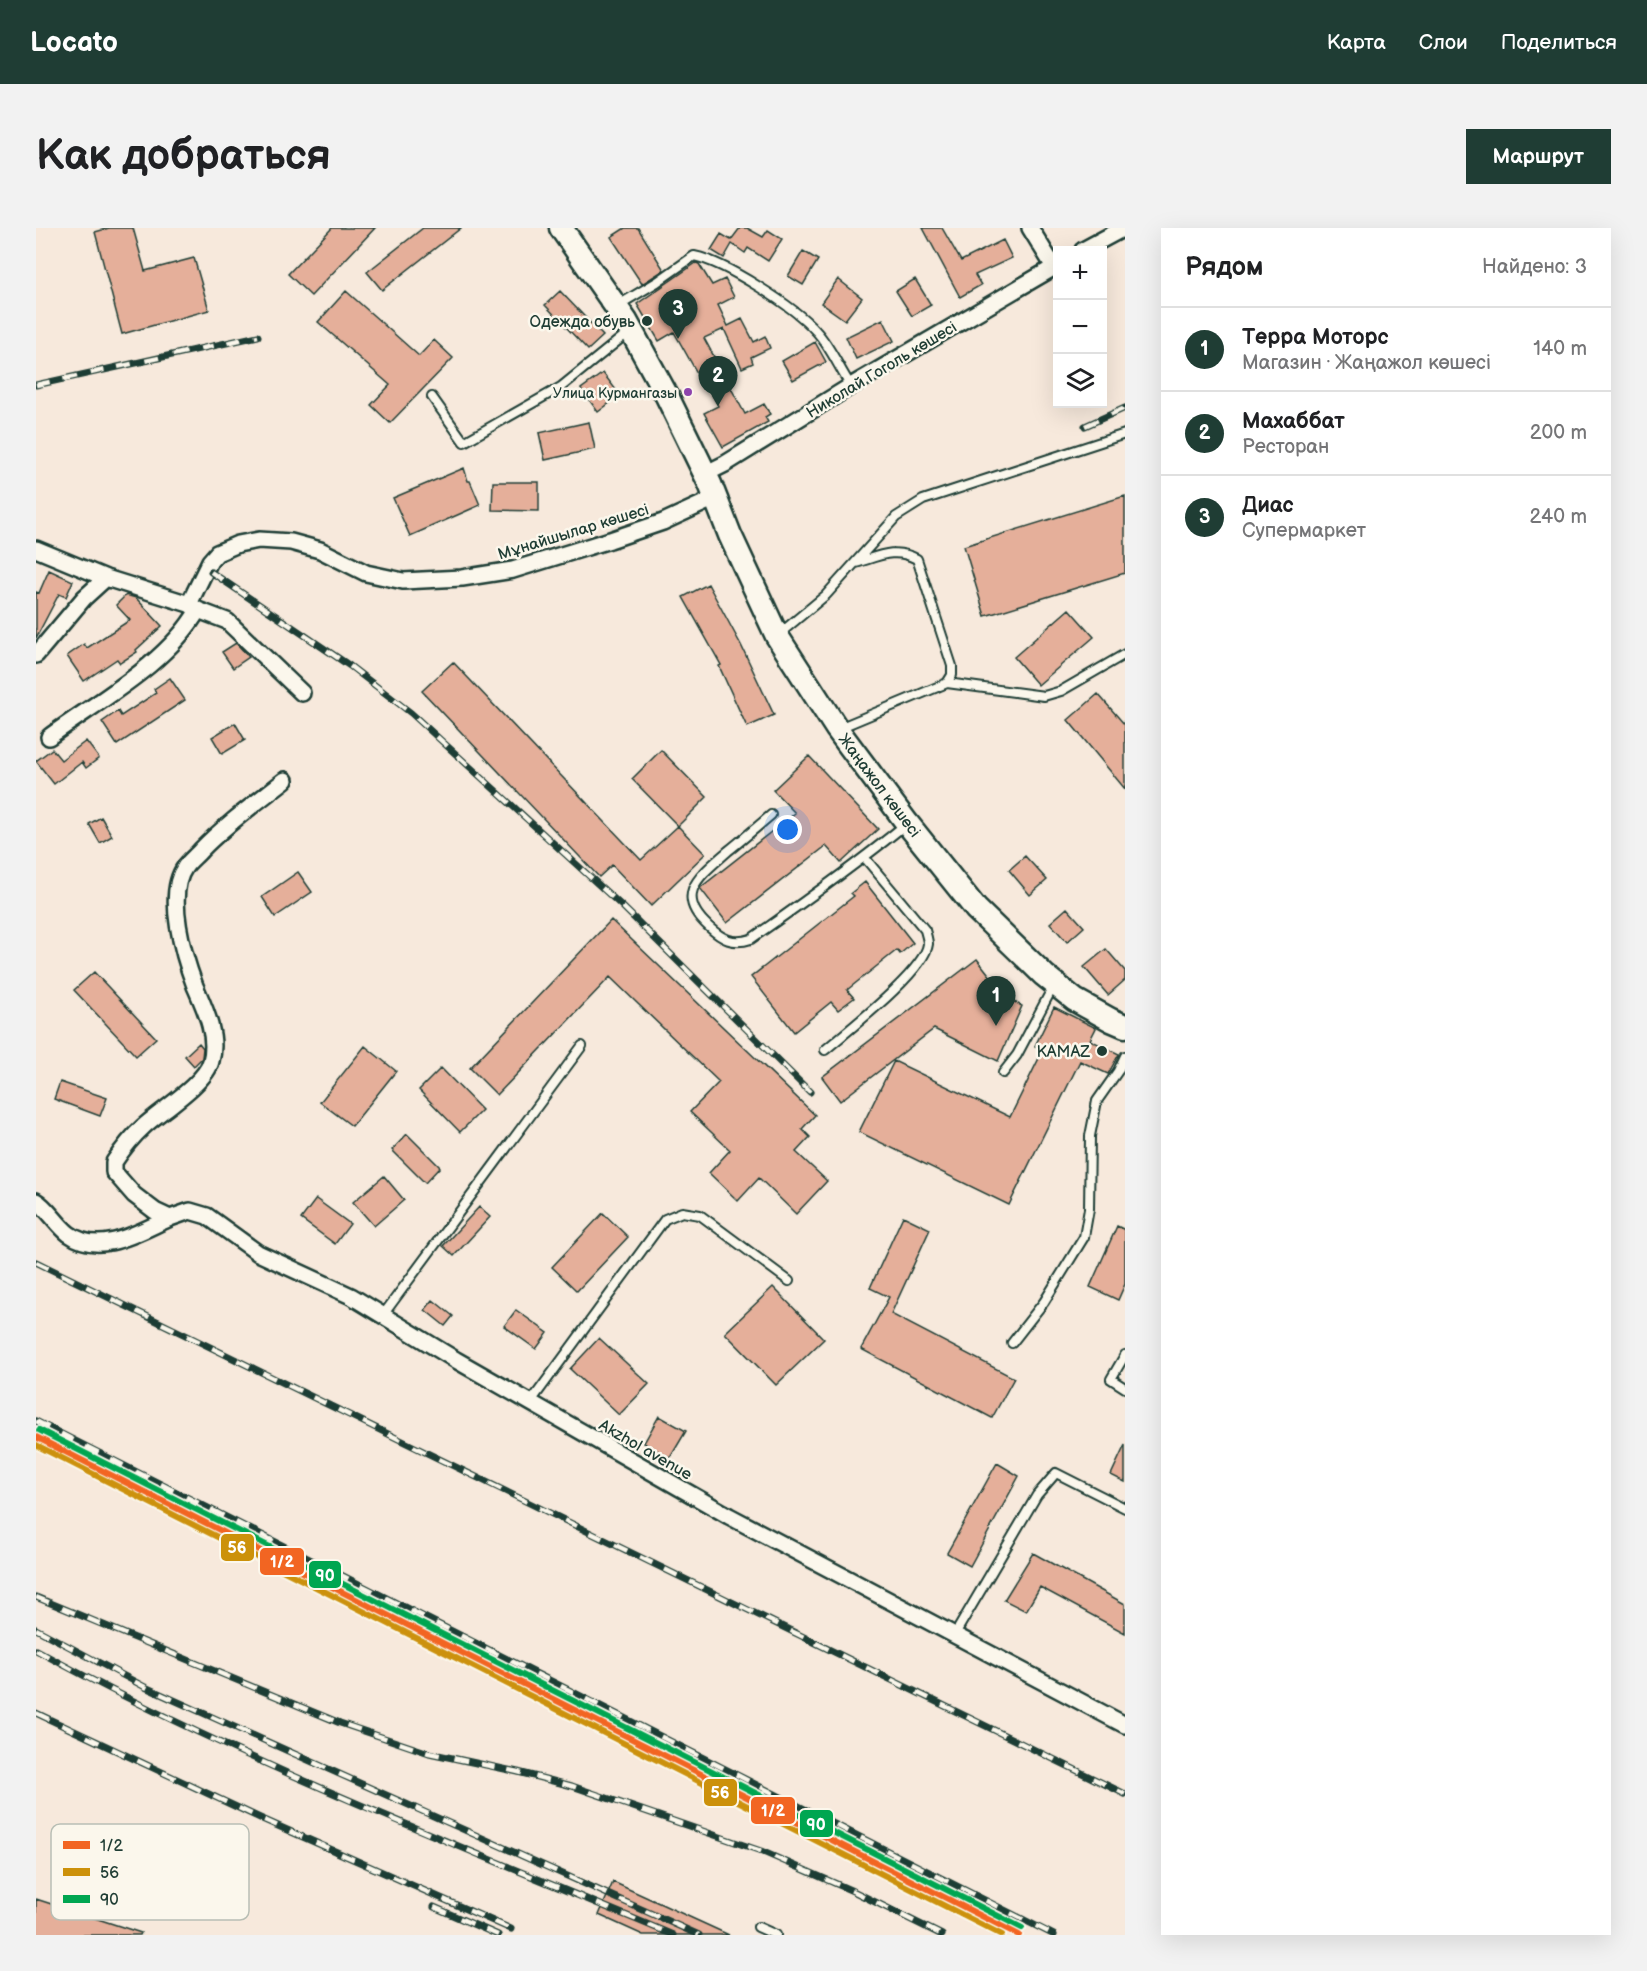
<!DOCTYPE html>
<html lang="ru">
<meta charset="utf-8">
<style>
body{margin:0;font-family:"Balsamiq Sans",sans-serif;background:#f2f2f2;color:#202124}
.controls{position:absolute;right:18px;top:18px;display:grid;overflow:hidden;border-radius:0px;box-shadow:0 6px 24px #0002}
.controls button{width:54px;height:54px;display:grid;place-items:center;padding:0;border:0;border-bottom:2px solid #e0e0e0;background:#fff;color:#202124;font:30px sans-serif}
.you{position:absolute;left:752px;top:602px;width:21px;height:21px;margin:-15px;border:4px solid #fff;border-radius:50%;background:#1a73e8;box-shadow:0 0 0 9px #1a73e833}
.badge{display:grid;place-items:center;width:39px;height:39px;border-radius:50%;background:#1f3d34;color:#fff;font-size:20px;font-weight:700}
.pin{position:absolute;translate:-50% -50px;filter:drop-shadow(0 2px 3px #0008)}
.pin::after{content:'';position:absolute;top:32px;width:21px;height:18px;background:inherit;clip-path:polygon(0 0,100% 0,50% 100%)}
.list{margin:0;padding:0;list-style:none}
h2{display:flex;justify-content:space-between;align-items:center;height:78px;margin:0;padding:0 24px;font-size:26px}
h2 small{font-size:20px;font-weight:400;color:#757577}
.list li{display:grid;grid-template-columns:39px 1fr auto;gap:18px;align-items:center;box-sizing:border-box;height:84px;padding:0 24px;border-top:2px solid #e0e0e0}
.list b{display:block;font-size:22px;white-space:nowrap}
.list p{margin:0;font-size:20px;white-space:nowrap;color:#757577}
.list em{font-size:20px;font-style:normal;color:#757577}
.icon{flex:none;width:33px;height:33px;fill:none;stroke:currentColor;stroke-width:2;stroke-linecap:round;stroke-linejoin:round}
.map{position:relative;flex:none;width:1089px;height:1707px;overflow:hidden;border-radius:0px}
header{display:flex;align-items:center;gap:36px;box-sizing:border-box;height:84px;padding:0 30px;background:#1f3d34;color:#fff}
header strong{font-size:28px}
nav{display:flex;gap:33px;margin-inline-start:auto;font-size:21px}
.intro{display:flex;align-items:center;justify-content:space-between;box-sizing:border-box;height:144px;padding:0 36px}
h1{margin:0;font-size:42px}
.button{padding:15px 27px;border-radius:0px;background:#1f3d34;color:#fff;font-size:21px;font-weight:700}
main{display:flex;gap:36px;padding:0 36px}
aside{flex:1;background:#fff;border-radius:0px;box-shadow:0 6px 24px #0002}
.map>svg:first-child{display:block}
.building{fill:#e5af9a;stroke:#1f3d34;stroke-width:1.5}
.lines{fill:none;stroke-linecap:round;stroke-linejoin:round}
.lane-casing{stroke:#1f3d34;stroke-width:12}
.street-casing{stroke:#1f3d34;stroke-width:20}
.secondary-casing{stroke:#1f3d34;stroke-width:27}
.lane{stroke:#fbf7ec;stroke-width:8}
.street{stroke:#fbf7ec;stroke-width:15}
.secondary{stroke:#fbf7ec;stroke-width:22}
.rail-casing{stroke:#1f3d34;stroke-width:7}
.rail{stroke:#fbf7ec;stroke-width:4.5;stroke-dasharray:14;stroke-linecap:butt}
.rail-1-casing{stroke:#fbf7ec;stroke-width:10}
.rail-2-casing{stroke:#fbf7ec;stroke-width:10}
.rail-3-casing{stroke:#fbf7ec;stroke-width:10}
.rail-1{stroke:#f26522;stroke-width:6}
.rail-2{stroke:#cc910a;stroke-width:6}
.rail-3{stroke:#00a651;stroke-width:6}
.poi-dot{fill:#1f3d34;stroke:#fbf7ec;stroke-width:2}
.bus-dot{fill:#8e44ad;stroke:#fbf7ec;stroke-width:2}
.labels{text-anchor:middle;stroke-width:5;stroke-linejoin:round;paint-order:stroke}
.bus-label{font-size:14px;fill:#1f3d34;stroke:#fbf7ec;text-anchor:end}
.poi-label{font-size:16px;fill:#1f3d34;stroke:#fbf7ec;text-anchor:end}
.street-label{font-size:16px;fill:#1f3d34;stroke:#fbf7ec}
.key{fill:#fbf7ec;stroke:#b9bfb5;stroke-width:1.5}
.key-label{font-size:16px;fill:#1f3d34}
.line-badge{stroke:#fbf7ec;stroke-width:2}
.badge-label{font-size:16px;text-anchor:middle;font-weight:bold;fill:#fff}
</style>
<header>
<strong>Locato</strong>
<nav><a>Карта</a><a>Слои</a><a>Поделиться</a></nav>
</header>
<div class="intro"><h1>Как добраться</h1><a class="button">Маршрут</a></div>
<main>
<div class="map">
<svg width="1089" height="1707" viewBox="0 0 1089 1707">
<rect width="100%" height="100%" fill="#f7e9dc"/>
<filter id="ink" filterUnits="userSpaceOnUse"><feTurbulence type="fractalNoise" baseFrequency=".0167" numOctaves="2"/><feDisplacementMap in="SourceGraphic" scale="12" xChannelSelector="R" yChannelSelector="G"/><feConvolveMatrix kernelMatrix="1 2 1 2 8 2 1 2 1" color-interpolation-filters="sRGB"/></filter>
<g filter="url(#ink)">
<path class="building" d="M73 0H97L109 43 158 30 173 82 86 106 59 4Z
M296 0H339L275 68 252 46Z
M387 0H425L346 62 331 44Z
M589 0H602L628 42 606 56 575 9Z
M704 0H711L727 9 732 2 746 11 732 33 712 20 709 25 696 16 688 30 675 22 685 6 695 12Z
M887 0H906L925 33 967 12 976 30 939 47 945 57 924 69Z
M767 23 782 32 767 57 752 48Z
M660 35 663 36 676 57 689 51 698 69 682 77 692 98 706 91 718 114 729 108 734 120 715 129 717 135 706 140 688 101 668 110 709 186 728 176 734 186 729 189 732 194 687 219 668 185 682 178 667 151 665 152 638 104 623 113 601 76Z
M802 51 826 70 809 92 785 75Z
M879 51 895 77 876 88 860 63Z
M310 63 383 128 398 112 417 130 354 195 335 177 354 157 282 94Z
M524 63 567 108 552 122 509 77Z
M847 91 858 113 820 131 810 109Z
M779 114 790 134 757 152 746 133Z
M567 145 584 167 562 184 545 161Z
M553 194 559 221 509 232 503 205Z
M428 240 432 253H434L444 277 374 308 357 270Z
M457 254H503V283L456 282Z
M1089 268V345L949 388 928 318Z
M13 342 37 353 30 369 23 366 0 410V364L3 365Z
M672 356 705 417 738 487 711 499 683 438 685 437 647 369Z
M90 367 100 370 126 398 100 422 101 424 84 435 81 431 48 453 31 428 48 416 51 420 94 392 80 377Z
M1033 381 1058 409 1002 457 978 429Z
M200 415 213 429 197 440 186 424Z
M417 434 605 632 642 598 669 626 615 678 576 637 563 649 386 463Z
M134 450 149 472 81 517 66 494 82 483 85 488 120 465 118 461Z
M1062 466 1089 497V561L1032 492Z
M199 495 209 512 186 526 176 509Z
M50 513 63 530 50 540 46 534 18 556 0 533 16 521 25 532Z
M625 522 671 569 642 598 596 551Z
M773 528 842 601 805 635 790 618 691 695 664 660 759 585 737 562Z
M65 589 76 608 64 615 53 596Z
M989 628 1011 652 994 667 973 642Z
M262 644 276 664 239 689 226 669Z
M829 654 877 715 864 726 861 722 811 762 818 770 802 782 795 774 758 804 715 749 818 668 815 665Z
M1031 680 1048 699 1031 714 1014 695Z
M575 692 779 887 766 901 774 909 760 924 791 953 760 986 723 950 702 973 673 945 694 922 654 884 683 854 574 749 461 867 434 840Z
M1070 721 1089 743V752L1072 767 1048 739Z
M941 731 959 754 952 760 986 778 962 833 898 801 804 873 786 849Z
M58 744 120 810 100 828 38 762Z
M1018 779 1060 800 1054 812 1083 826 1072 846 1044 833 973 977 823 904 858 833 974 889 1007 822 999 818Z
M163 815 167 820 166 830 158 838 149 828Z
M329 818 360 843 316 898 284 874Z
M405 840 446 882 424 904 383 862Z
M24 854 71 870 64 888 18 871Z
M371 906 404 939 389 955 356 922Z
M348 948 368 972 338 998 317 974Z
M280 971 314 996 299 1016 265 991Z
M443 979 454 989 418 1028 407 1018Z
M567 985 592 1009 541 1063 516 1039Z
M867 988 894 1001 855 1086 978 1150 956 1190 825 1121 853 1069 834 1060Z
M1081 998 1089 1002V1056L1082 1072 1054 1059Z
M737 1059 788 1111 740 1157 689 1105Z
M397 1072 417 1088 409 1098 389 1082Z
M480 1082 512 1105 500 1121 468 1098Z
M563 1110 613 1156 583 1187 534 1141Z
M623 1188 650 1203 634 1230 608 1215Z
M1089 1217V1254L1075 1247Z
M961 1235 983 1248 934 1338 911 1325Z
M997 1325 1089 1376V1405L1004 1359 990 1383 968 1372Z
M577 1654 693 1707H607L563 1687Z
M0 1671 105 1705 104 1707H0Z"/>
<g class="lines">
<defs>
<path id="lane" d="M581 78 621 54 658 28C689 34 759 79 780 103 794 118 803 140 815 158
M396 169 428 214 525 159 594 103
M742 407 790 367 860 289 887 272 1089 206
M911 455 1008 468 1025 463 1089 426
M803 500 911 455 916 447V438L881 331C859 319 843 328 820 335
M735 587C721 599 707 611 692 623 665 647 636 666 673 699 686 711 697 717 715 711 768 674 820 637 870 596
M789 822C811 803 889 743 892 716 892 712 890 706 889 702L829 630
M967 845 981 827 1018 757
M347 1087 546 818
M976 1115 1008 1074 1048 1009 1053 981 1054 908 1061 873 1082 843 1089 828
M1089 1127 1075 1151 1089 1160
M494 1175 629 991 646 984 664 987 753 1053
M919 1406 1001 1267 1020 1245 1089 1280
M722 1699 740 1707"/>
<path id="street" d="M994 0 1018 39
M1047 22 1088 0
M669 246 689 236 815 158 1022 37
M0 321 70 350 153 376 162 382 191 393 266 465
M153 376 174 333 181 325 202 316 223 312 255 314 284 322 330 345 367 353 426 350 477 342 574 312 627 294 679 270
M0 427 48 370 70 350
M13 509C63 472 131 436 162 382
M249 552C220 575 190 596 165 622 160 628 153 633 149 639 129 667 148 729 159 758 169 781 182 808 175 833 170 855 124 883 107 899 96 909 86 922 78 934V944L98 967 119 983 134 990 154 983 171 988 222 1025 315 1068 420 1132 693 1288 1089 1497
M0 973C11 979 21 997 33 1006 65 1029 104 1003 134 990"/>
<path id="secondary" d="M525 0 590 93 631 168 674 256 694 307 741 408 801 501 871 595 940 681 1008 747 1039 772 1075 792 1089 798"/>
</defs>
<use href="#lane" class="lane-casing"/>
<use href="#street" class="street-casing"/>
<use href="#secondary" class="secondary-casing"/>
<use href="#lane" class="lane"/>
<use href="#street" class="street"/>
<use href="#secondary" class="secondary"/>
<defs>
<path id="rail" d="M0 157 222 108
M1049 198 1089 180
M175 344 314 438 375 485 587 679 774 864
M0 1034 1089 1566
M0 1193 1018 1707
M0 1369 304 1495 393 1525 482 1544 536 1558 725 1623 819 1664 906 1707
M0 1401 109 1459 663 1707
M0 1422C204 1534 423 1617 637 1707
M0 1485 224 1590 475 1701
M398 1679 462 1707"/>
</defs>
<use href="#rail" class="rail-casing"/>
<use href="#rail" class="rail"/>
<defs>
<path id="rail-1" d="M0 1209 983 1707"/>
<path id="rail-2" d="M0 1217 966 1707"/>
<path id="rail-3" d="M3 1202 986 1700"/>
</defs>
<use href="#rail-1" class="rail-1-casing"/>
<use href="#rail-2" class="rail-2-casing"/>
<use href="#rail-3" class="rail-3-casing"/>
<use href="#rail-1" class="rail-1"/>
<use href="#rail-2" class="rail-2"/>
<use href="#rail-3" class="rail-3"/>
</g>
</g>
<g class="poi-dot">
<circle cx="611" cy="93" r="6"/>
<circle cx="1066" cy="823" r="6"/>
</g>
<circle class="bus-dot" cx="652" cy="164" r="5"/>
<g class="labels">
<g class="bus-label">
<text x="641" y="170">Улица Курмангазы</text>
</g>
<g class="poi-label">
<text x="599" y="99">Одежда обувь</text>
<text x="1054" y="829">KAMAZ</text>
</g>
<g class="street-label">
<text transform="translate(845 141) rotate(-31)" y="6">Николай Гоголь көшесі</text>
<text transform="translate(537 303) rotate(-17)" y="6">Мұнайшылар көшесі</text>
<text transform="translate(844 557) rotate(53)" y="6">Жаңажол көшесі</text>
<text transform="translate(610 1221) rotate(30)" y="6">Akzhol avenue</text>
</g>
</g>
<rect x="15" y="1596" width="198" height="96" rx="9" class="key"/>
<rect x="27" y="1613" width="27" height="8" fill="#f26522"/>
<rect x="27" y="1640" width="27" height="8" fill="#cc910a"/>
<rect x="27" y="1667" width="27" height="8" fill="#00a651"/>
<g class="key-label">
<text x="64" y="1623">1/2</text>
<text x="64" y="1650">56</text>
<text x="64" y="1677">90</text>
</g>
<g class="line-badge">
<rect x="184" y="1305" width="35" height="29" rx="6" fill="#cc910a"/>
<rect x="223" y="1319" width="46" height="29" rx="6" fill="#f26522"/>
<rect x="272" y="1332" width="34" height="29" rx="6" fill="#00a651"/>
<rect x="667" y="1550" width="35" height="29" rx="6" fill="#cc910a"/>
<rect x="714" y="1568" width="46" height="29" rx="6" fill="#f26522"/>
<rect x="763" y="1581" width="35" height="29" rx="6" fill="#00a651"/>
</g>
<g class="badge-label">
<text x="201" y="1325">56</text>
<text x="246" y="1339">1/2</text>
<text x="289" y="1353">90</text>
<text x="684" y="1570">56</text>
<text x="737" y="1588">1/2</text>
<text x="780" y="1602">90</text>
</g>
</svg>
<div class="controls">
<button>+</button>
<button>−</button>
<button><svg class="icon" aria-label="layers" viewBox="0 0 24 24"><path d="M12 4l9 5-9 5-9-5zM3 14l9 5 9-5"/></svg></button>
</div>
<div class="you"></div>
<div class="pin badge" style="left:960px;top:798px">1</div>
<div class="pin badge" style="left:682px;top:178px">2</div>
<div class="pin badge" style="left:642px;top:111px">3</div>
</div>
<aside>
<h2>Рядом<small>Найдено: 3</small></h2>
<ul class="list">
<li><span class="badge">1</span><div><b>Терра Моторс</b><p>Магазин · Жаңажол көшесі</p></div><em>140 m</em></li>
<li><span class="badge">2</span><div><b>Махаббат</b><p>Ресторан</p></div><em>200 m</em></li>
<li><span class="badge">3</span><div><b>Диас</b><p>Супермаркет</p></div><em>240 m</em></li>
</ul>
</aside>
</main>
